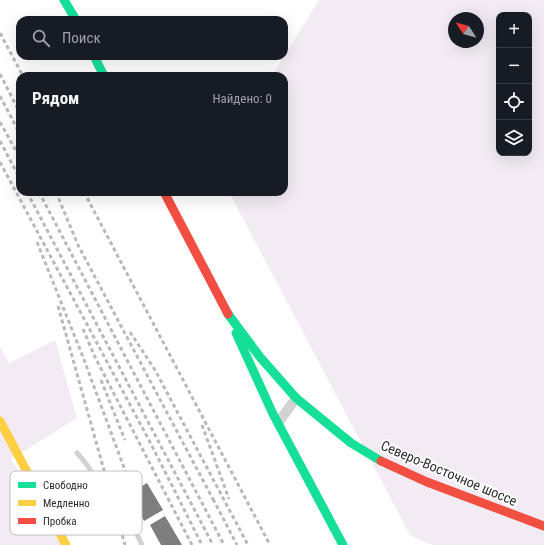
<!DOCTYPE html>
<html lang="ru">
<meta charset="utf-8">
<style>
body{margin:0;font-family:"Roboto Condensed",sans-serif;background:#20242c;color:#f1f3f6}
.controls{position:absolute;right:12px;top:12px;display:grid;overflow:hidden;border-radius:8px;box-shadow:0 4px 16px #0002}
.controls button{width:36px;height:36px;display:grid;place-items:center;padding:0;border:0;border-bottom:1px solid #363941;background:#171b24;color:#f1f3f6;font:20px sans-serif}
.compass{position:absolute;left:448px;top:12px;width:36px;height:36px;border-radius:50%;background:#171b24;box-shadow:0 4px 16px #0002;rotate:306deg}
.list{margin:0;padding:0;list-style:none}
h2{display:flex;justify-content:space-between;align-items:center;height:52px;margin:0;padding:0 16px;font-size:17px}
h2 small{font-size:13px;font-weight:400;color:#9ea1a6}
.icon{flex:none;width:22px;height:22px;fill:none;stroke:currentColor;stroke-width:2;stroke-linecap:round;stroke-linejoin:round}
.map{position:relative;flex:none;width:544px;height:545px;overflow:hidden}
.search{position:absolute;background:#171b24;box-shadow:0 4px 16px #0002;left:16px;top:16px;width:272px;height:44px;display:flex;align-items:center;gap:10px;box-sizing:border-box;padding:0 14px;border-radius:12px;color:#9ea1a6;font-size:15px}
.panel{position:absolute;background:#171b24;box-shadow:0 4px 16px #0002;left:16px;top:72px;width:272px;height:124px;border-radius:12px}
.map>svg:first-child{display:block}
.green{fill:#f2ebf3;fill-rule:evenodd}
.building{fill:#7e7e7e}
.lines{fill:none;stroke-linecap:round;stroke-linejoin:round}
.lane{stroke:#d2d2d2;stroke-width:5}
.street{stroke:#d2d2d2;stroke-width:10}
.fast{stroke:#16e098;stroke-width:9}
.slow{stroke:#ffcf43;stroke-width:9}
.jam{stroke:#f24e42;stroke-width:9}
.rail{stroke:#b9b9b9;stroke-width:3;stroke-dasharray:4 3;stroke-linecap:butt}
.labels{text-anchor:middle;stroke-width:4;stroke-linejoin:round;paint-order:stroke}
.street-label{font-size:14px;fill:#2d2d2d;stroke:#fff}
.key{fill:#fff;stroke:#c0c0c0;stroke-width:1}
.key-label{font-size:11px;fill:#2d2d2d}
</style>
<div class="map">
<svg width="544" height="545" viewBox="0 0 544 545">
<rect width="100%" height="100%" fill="#fff"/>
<path class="green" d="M319 0H544V545H432L410 535 229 192H284V76H272ZM499 15H529V153H499ZM454 18H478V42H454Z
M55 340 77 418 11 459 61 545H0V347L9 363Z"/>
<path class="building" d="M147 483 163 510 144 521 128 494Z
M165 516 182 545H161L150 525Z"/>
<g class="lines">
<path class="lane" d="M77 453C92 469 95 478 102 498
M117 492 142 545
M56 524 80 508 129 486"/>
<path class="street" d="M278 423 296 398"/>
<path class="fast" d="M64 0 76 20
M94 56 104 76
M228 314 260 357 296 398 351 443 381 461
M236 333 273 414 343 545"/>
<path class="slow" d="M0 421 66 545"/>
<path class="jam" d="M164 192 228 314
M381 461 427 482 544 526"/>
<path class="rail" d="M0 33 23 76
M0 74 20 113
M0 96 20 134
M0 122 20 158
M0 141 20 179
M0 162 150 442 202 545
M27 192 213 545
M39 192 224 545
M56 192 78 245 215 503
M84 192 270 545
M37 242 83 357 129 481
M58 306 125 545
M83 329 95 357 192 545
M130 332 155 370 248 545
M101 380 125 440
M202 425 229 499
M213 499 237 545"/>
</g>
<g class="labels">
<g class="street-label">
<text transform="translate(449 473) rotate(23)" y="5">Северо-Восточное шоссе</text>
</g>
</g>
<rect x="10" y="471" width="132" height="64" rx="6" class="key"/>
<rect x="18" y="482" width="18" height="6" fill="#16e098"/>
<rect x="18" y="500" width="18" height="6" fill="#ffcf43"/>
<rect x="18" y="518" width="18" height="6" fill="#f24e42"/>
<g class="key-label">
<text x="43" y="489">Свободно</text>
<text x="43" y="507">Медленно</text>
<text x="43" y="525">Пробка</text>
</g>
</svg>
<div class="controls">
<button>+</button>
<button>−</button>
<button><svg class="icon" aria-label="locate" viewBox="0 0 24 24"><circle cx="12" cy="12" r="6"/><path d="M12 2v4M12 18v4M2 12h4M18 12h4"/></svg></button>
<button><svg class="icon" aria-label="layers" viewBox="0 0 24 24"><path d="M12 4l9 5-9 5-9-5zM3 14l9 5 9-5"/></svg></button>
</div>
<svg class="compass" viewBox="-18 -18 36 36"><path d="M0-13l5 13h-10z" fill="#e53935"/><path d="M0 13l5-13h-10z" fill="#9ea1a6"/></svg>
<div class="search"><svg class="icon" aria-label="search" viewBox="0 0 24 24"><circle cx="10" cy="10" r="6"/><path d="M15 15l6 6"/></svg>Поиск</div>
<section class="panel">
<h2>Рядом<small>Найдено: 0</small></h2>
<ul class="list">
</ul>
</section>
</div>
